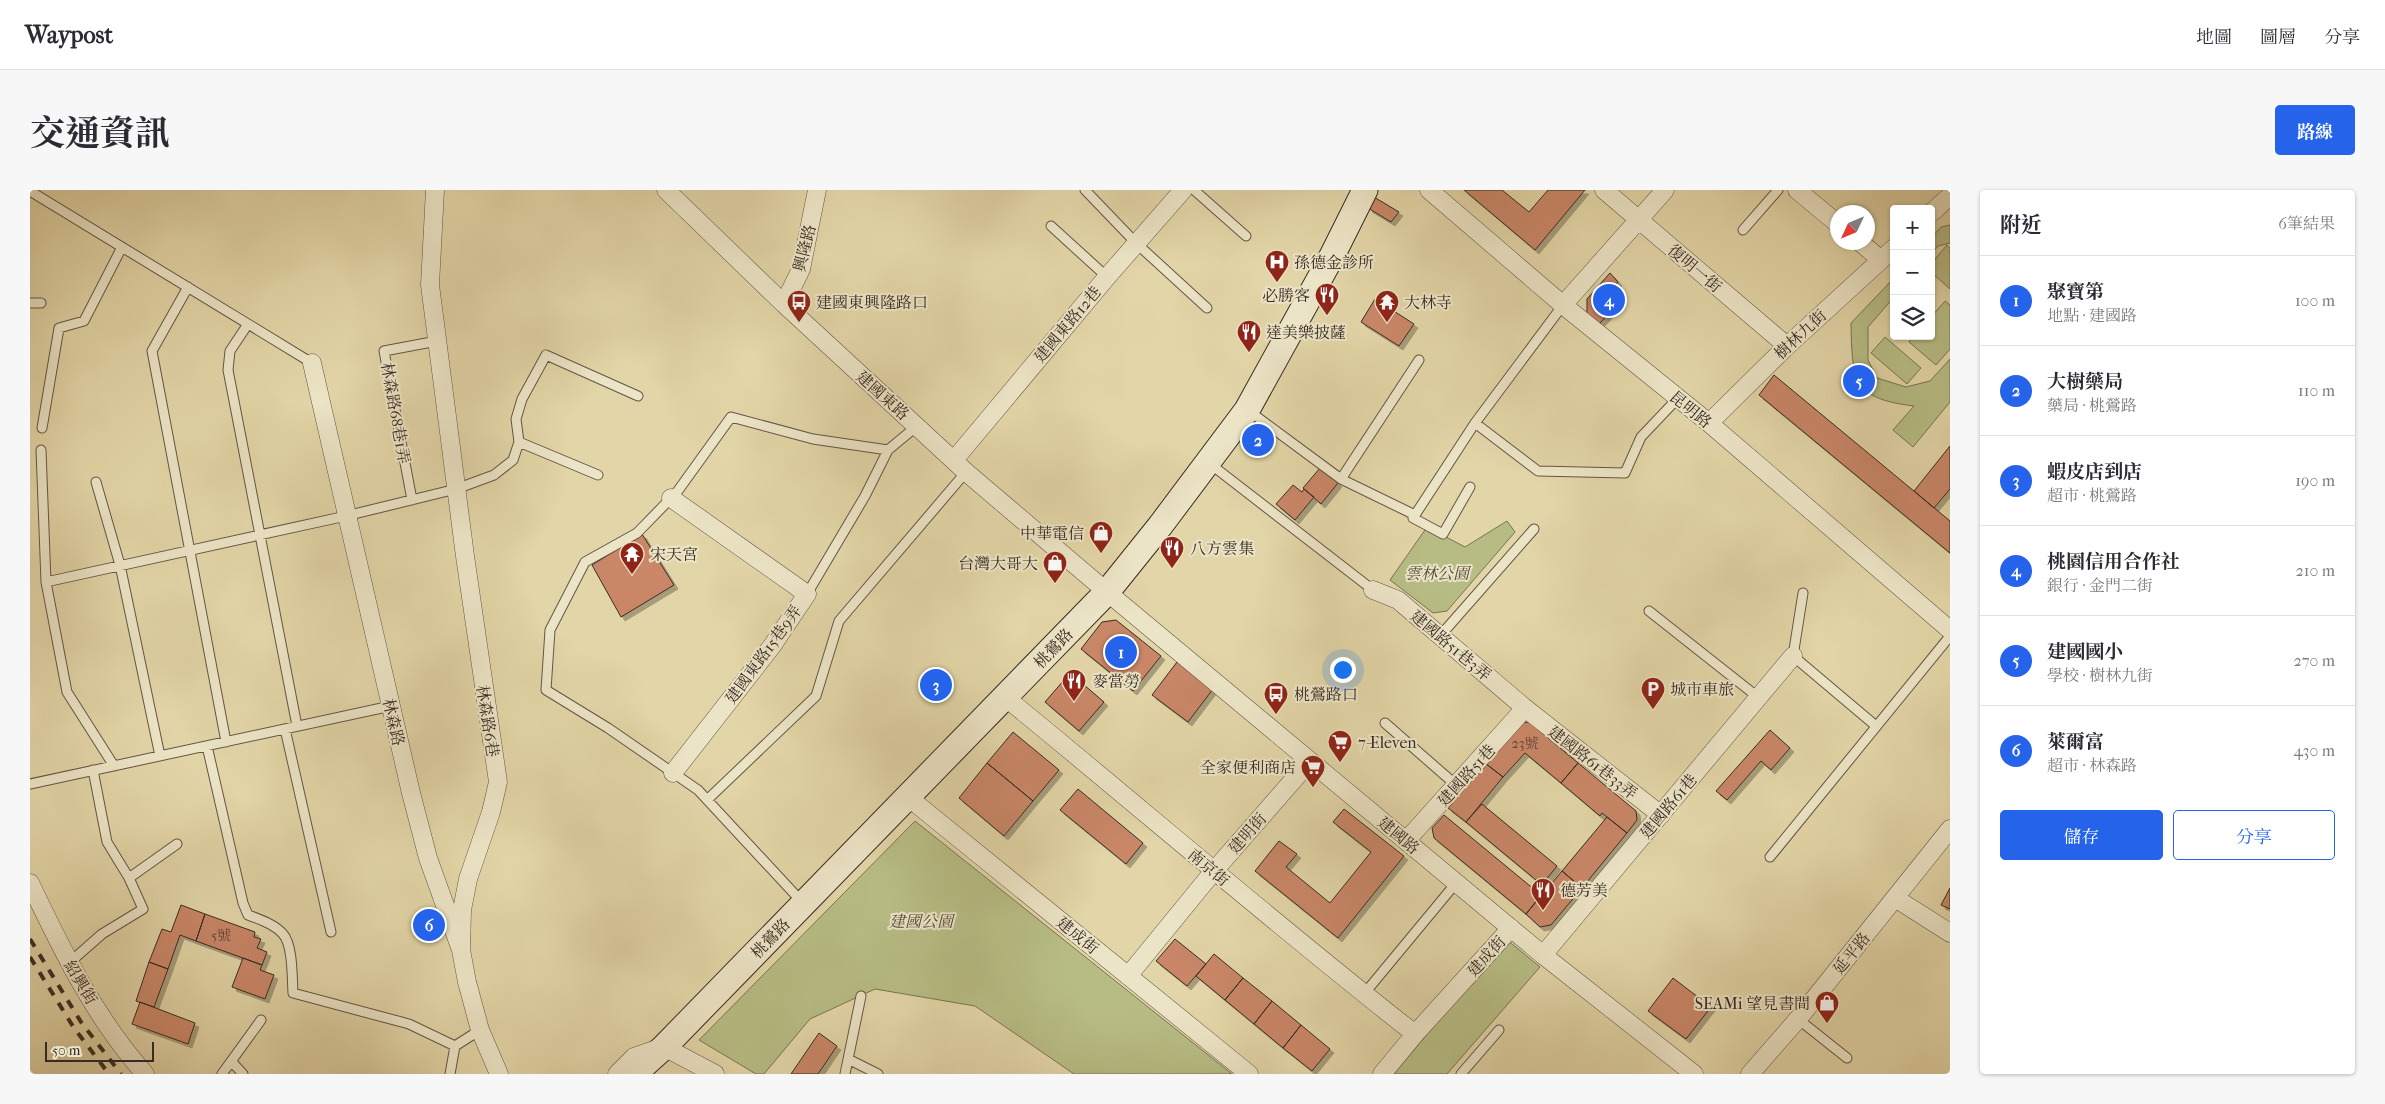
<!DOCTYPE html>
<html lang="zh-TW">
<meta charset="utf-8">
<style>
body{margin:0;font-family:"IM FELL French Canon","Noto Serif TC",serif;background:#f7f7f7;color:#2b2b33}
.controls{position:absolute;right:15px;top:15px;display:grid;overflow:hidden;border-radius:5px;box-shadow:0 1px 4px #0004}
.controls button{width:45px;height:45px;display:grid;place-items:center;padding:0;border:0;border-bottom:1px solid #e1e1e2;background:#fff;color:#2b2b33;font:25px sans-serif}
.compass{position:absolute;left:1800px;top:15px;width:45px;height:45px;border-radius:50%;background:#fff;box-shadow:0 1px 4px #0004;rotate:226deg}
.scale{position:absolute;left:15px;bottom:12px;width:109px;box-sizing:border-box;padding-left:5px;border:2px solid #382b24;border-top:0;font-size:14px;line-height:18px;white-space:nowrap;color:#382b24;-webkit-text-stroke:4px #ece4c6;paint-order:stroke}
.you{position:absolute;left:1312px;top:479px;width:18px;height:18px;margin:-12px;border:4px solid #fff;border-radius:50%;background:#1a73e8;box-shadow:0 0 0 8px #1a73e833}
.badge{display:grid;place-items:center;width:32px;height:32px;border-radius:50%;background:#2563eb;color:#fff;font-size:16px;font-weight:700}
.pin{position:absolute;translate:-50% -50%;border:2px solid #fff;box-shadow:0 1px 5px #0006}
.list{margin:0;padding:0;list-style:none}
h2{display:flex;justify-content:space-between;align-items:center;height:65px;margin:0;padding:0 20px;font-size:21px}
h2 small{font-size:16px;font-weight:400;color:#7c7c81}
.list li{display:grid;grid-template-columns:32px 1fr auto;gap:15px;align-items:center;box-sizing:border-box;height:90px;padding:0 20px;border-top:1px solid #e1e1e2}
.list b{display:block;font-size:19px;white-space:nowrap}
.list p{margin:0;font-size:16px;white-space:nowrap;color:#7c7c81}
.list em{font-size:16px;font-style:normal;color:#7c7c81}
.actions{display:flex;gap:10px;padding:15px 20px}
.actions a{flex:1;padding:11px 0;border:1px solid #2563eb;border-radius:5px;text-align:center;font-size:18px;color:#2563eb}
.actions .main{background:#2563eb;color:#fff}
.icon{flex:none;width:28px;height:28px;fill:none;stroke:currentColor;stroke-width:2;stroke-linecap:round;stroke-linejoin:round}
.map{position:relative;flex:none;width:1920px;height:884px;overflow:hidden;border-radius:5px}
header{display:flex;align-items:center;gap:30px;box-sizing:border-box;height:70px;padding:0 25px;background:#fff;border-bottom:1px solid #e1e1e2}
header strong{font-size:24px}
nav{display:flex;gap:28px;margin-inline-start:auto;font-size:18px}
.intro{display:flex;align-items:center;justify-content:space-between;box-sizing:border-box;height:120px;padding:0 30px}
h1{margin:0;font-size:35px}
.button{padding:12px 22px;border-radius:5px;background:#2563eb;color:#fff;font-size:18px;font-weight:700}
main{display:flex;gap:30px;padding:0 30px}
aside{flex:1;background:#fff;border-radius:5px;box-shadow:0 1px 4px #0004}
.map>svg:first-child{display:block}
.green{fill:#b7bc84;stroke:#787454}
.building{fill:#c98767;stroke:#382b24;filter:url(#shadow)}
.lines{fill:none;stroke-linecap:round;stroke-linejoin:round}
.service-casing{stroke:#625645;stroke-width:11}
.minor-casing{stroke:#625645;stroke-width:19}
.secondary-casing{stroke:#382b24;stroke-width:27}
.service{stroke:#ece4c6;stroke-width:9}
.minor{stroke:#ece4c6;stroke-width:18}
.secondary{stroke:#ece4c6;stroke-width:25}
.rail{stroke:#382b24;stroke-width:4;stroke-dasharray:9 9;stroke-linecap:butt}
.labels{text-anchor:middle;stroke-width:4;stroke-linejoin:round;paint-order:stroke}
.number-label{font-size:14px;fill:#5c4235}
.street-label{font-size:16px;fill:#382b24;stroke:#ece4c6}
.poi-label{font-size:16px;fill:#382b24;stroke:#ece4c6;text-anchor:start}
.park-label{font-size:16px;font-style:italic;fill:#514837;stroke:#ece4c6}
</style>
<header>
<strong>Waypost</strong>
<nav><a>地圖</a><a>圖層</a><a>分享</a></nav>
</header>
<div class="intro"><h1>交通資訊</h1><a class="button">路線</a></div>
<main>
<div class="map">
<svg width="1920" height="884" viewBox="0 0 1920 884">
<defs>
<filter id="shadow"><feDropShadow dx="4" dy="4" stdDeviation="0" flood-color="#0004"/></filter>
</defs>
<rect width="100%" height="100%" fill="#e2d5a7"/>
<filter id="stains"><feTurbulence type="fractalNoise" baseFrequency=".004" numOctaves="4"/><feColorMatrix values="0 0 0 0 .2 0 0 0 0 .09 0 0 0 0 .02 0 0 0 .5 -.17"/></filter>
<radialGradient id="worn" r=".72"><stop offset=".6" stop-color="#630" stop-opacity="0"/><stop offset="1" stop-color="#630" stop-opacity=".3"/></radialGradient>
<path class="green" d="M1920 35V53L1908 56 1901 64V48L1911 37Z
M1917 55 1920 58V99L1901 82V74Z
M1864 88V107L1838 137V170L1847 188 1876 197 1900 191 1920 169V212L1883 257 1863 240 1884 216C1823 209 1822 190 1821 133Z
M1915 111 1920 115V159L1906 175 1879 152 1884 146H1901V127Z
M1855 147 1891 178 1877 194 1841 163Z
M1477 331 1485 342 1417 421 1403 423 1360 390 1397 337 1435 357Z
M885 631 1202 884H1044L945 816 845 799 780 829 734 884H726L669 850Z
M1476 749 1510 777 1417 884H1364Z"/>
<path class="building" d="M1434 0H1472L1499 22 1518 0H1555L1505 60Z
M1344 7 1369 22 1361 32 1338 18Z
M1580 83 1588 92 1578 102 1581 114 1586 116 1569 134 1557 124V109Z
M1345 109 1384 134 1369 156 1331 132Z
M1744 185 1920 331V363L1729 205Z
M1920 256V299L1904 318 1884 301Z
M1290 278 1308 293 1291 314 1273 298Z
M1263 295 1272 302 1274 299 1284 307 1265 330 1246 314Z
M612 344 644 395 591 427 562 375Z
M1086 430 1131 466 1103 501 1051 459 1072 432Z
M1147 472 1183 499 1158 532 1122 505Z
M1040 483 1074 512 1049 541 1015 512Z
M1499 532 1548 573 1531 593 1495 563 1473 587 1455 573 1488 533Z
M1740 540 1760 558 1741 580 1731 571 1697 610 1686 601Z
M983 542 1029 580 1003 611 957 573Z
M957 573 1003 611 974 646 929 608Z
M1455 573 1473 587 1436 632 1418 618Z
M1548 573 1606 621 1607 630 1597 643 1572 623 1570 626 1531 593Z
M1048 599 1113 653 1096 674 1030 620Z
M1452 614 1527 676 1512 695 1436 632Z
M1314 619 1374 666 1308 748 1225 681 1249 651 1267 664 1256 677 1300 713 1341 662 1303 632Z
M1414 625 1511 705 1496 724 1404 648 1402 638Z
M1577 627 1597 643 1552 698 1532 681Z
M1532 681 1552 698 1521 735 1510 737 1496 724Z
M1920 698V719L1911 715Z
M151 715 175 724 166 751 150 745 138 779 119 772 132 739 141 742Z
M175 724 225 742 224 747 231 749 227 758 237 762 232 775 166 751Z
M1145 749 1176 774 1157 796 1126 771Z
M1184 764 1213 788 1195 810 1166 786Z
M213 768 232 775 230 780 244 785 235 809 202 797Z
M119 772 138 779 124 817 106 811Z
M1213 788 1242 811 1224 834 1195 810Z
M1643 788 1681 817 1656 849 1618 821Z
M1242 811 1271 835 1253 858 1224 834Z
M110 812 165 833 158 854 102 834Z
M1271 835 1300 859 1282 881 1253 858Z
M789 843 807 856 788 884H761Z"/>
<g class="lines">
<defs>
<path id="service" d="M1055 0 1106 53 1177 118
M1164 0 1216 46
M0 1 282 173
M1021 36 1077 87
M1713 40 1748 0
M158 97 122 161 196 552
M0 113H11
M218 134 200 161 198 180 267 536
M1219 221 1311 289 1385 325
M1445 233 1508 281 1595 283 1611 247 1648 208
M12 238 29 138 54 131 92 57
M489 252 568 285
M11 260 16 392 37 502 84 576
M1179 273 1343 400
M1311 289 1389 170
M66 292 90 375 130 566
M382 310 354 161 407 151
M1385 325 1445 233 1533 115
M1385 325 1383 328 1413 344 1440 297
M16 392 316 326 426 299 464 285 483 270 489 252 486 229 492 209 516 165 608 206
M1773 403 1763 466 1846 536
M777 404 835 306 858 260
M1619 421 1729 508
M1410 446 1504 339
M1355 533 1426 595
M255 539 301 742
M177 556 213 713 218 725C229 729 244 734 253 744 263 755 262 788 263 803L379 834 425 856 450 840
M0 594 361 516
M677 610 786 506 809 431 936 282
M1740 667 1920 446
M99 688 147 654
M772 712 668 600 578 538 516 500 520 440 555 372 607 343 647 302 701 227 783 249 858 260 887 236
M39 773 72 744 113 719 99 688 77 652 63 580
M1334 804 1426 693
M1768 829 1817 868
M818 869 848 884
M201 871 213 884
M192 884 231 830
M420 884 425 856
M815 884 831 806
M1431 884 1469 840"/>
<path id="minor" d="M405 0 400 95 435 366 468 592 461 622 438 689 432 720 431 760
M636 0 754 114 936 282 1077 402 1513 765 1664 884
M1399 0 1533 115 1679 233 1920 440
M1574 0 1757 156
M1767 0 1808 34
M1901 23 1920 6
M1830 52 1851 70
M754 114 771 79 787 0
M1533 115 1635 0
M282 173 381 603 398 668 431 760 437 792 450 840 469 884
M1679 233 1757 156 1864 58
M924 270 1077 87 1153 0
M641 308 777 404 742 456 643 583
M1343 400 1368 410 1495 518 1631 625
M975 507C1112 619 1246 735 1385 844
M878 607 1219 884
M1376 651 1495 518
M0 693C32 760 65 828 115 884
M1865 708 1920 743
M1513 765 1763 466
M1098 786 1183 682 1280 571
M634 857 685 884
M587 884 604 867 627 859
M1352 884 1385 844 1481 738
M1720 884 1768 829 1920 639"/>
<path id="secondary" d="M604 884 634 857 1077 402 1130 336 1217 220 1302 66 1335 0"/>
</defs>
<use href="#service" class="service-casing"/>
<use href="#minor" class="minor-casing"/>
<use href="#secondary" class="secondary-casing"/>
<use href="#service" class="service"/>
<use href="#minor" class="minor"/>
<use href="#secondary" class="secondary"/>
<path class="rail" d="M0 749 51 832 91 884
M0 767 44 838 79 884"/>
</g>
<defs>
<symbol id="hospital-pin" viewBox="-11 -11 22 30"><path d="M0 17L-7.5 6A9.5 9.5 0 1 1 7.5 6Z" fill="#8f2418" stroke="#ece4c6"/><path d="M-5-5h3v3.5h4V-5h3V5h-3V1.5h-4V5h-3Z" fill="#fff"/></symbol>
<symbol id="restaurant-pin" viewBox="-11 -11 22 30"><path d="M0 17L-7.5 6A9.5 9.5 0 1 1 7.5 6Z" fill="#8f2418" stroke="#ece4c6"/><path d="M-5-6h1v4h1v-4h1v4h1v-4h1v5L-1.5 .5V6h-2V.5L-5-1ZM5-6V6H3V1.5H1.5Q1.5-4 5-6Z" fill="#fff"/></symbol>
<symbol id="bus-pin" viewBox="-11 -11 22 30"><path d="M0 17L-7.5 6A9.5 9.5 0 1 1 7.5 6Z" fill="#8f2418" stroke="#ece4c6"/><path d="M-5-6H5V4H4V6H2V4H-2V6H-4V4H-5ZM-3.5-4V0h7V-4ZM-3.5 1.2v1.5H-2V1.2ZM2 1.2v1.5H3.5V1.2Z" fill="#fff"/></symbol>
<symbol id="temple-pin" viewBox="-11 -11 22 30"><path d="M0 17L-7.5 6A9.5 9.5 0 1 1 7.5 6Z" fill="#8f2418" stroke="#ece4c6"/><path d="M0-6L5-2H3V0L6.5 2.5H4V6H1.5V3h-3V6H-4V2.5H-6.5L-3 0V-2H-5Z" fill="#fff"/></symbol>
<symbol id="shop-pin" viewBox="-11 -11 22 30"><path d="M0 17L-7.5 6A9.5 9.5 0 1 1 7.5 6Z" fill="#8f2418" stroke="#ece4c6"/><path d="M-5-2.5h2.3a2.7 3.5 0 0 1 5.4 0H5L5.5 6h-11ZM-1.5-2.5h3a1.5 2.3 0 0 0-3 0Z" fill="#fff"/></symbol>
<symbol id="parking-pin" viewBox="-11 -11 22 30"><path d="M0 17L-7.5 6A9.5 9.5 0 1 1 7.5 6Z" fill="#8f2418" stroke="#ece4c6"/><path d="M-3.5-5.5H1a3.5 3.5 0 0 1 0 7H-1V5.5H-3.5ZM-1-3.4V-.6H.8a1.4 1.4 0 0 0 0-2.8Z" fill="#fff"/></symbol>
<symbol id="supermarket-pin" viewBox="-11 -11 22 30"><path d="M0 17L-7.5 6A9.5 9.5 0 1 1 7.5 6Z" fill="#8f2418" stroke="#ece4c6"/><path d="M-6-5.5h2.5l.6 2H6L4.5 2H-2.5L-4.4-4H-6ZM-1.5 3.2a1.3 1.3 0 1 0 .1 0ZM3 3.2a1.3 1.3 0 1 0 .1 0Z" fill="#fff"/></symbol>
</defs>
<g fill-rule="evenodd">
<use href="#hospital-pin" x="1233" y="58" width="28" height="38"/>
<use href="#restaurant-pin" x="1283" y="91" width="28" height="38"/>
<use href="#bus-pin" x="755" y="98" width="28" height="38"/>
<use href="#temple-pin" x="1343" y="98" width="28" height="38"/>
<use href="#restaurant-pin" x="1205" y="128" width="28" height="38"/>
<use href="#shop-pin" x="1057" y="329" width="28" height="38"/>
<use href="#restaurant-pin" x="1128" y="344" width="28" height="38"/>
<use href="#temple-pin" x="588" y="350" width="28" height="38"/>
<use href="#shop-pin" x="1011" y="359" width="28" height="38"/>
<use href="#restaurant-pin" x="1030" y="477" width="28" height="38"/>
<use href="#parking-pin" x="1609" y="485" width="28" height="38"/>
<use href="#bus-pin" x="1232" y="490" width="28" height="38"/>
<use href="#supermarket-pin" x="1296" y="538" width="28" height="38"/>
<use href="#supermarket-pin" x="1269" y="563" width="28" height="38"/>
<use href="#restaurant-pin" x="1499" y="686" width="28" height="38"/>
<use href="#shop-pin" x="1783" y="799" width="28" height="38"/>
</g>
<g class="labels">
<g class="number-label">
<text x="1495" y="558">23號</text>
<text x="191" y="750">5號</text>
</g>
<g class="street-label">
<text transform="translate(774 58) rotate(-76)" y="6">興隆路</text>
<text transform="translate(1665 78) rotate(40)" y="6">復明一街</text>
<text transform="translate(1037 134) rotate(-50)" y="6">建國東路12巷</text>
<text transform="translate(1770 144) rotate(-43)" y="6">樹林九街</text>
<text transform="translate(853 205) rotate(42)" y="6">建國東路</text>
<text transform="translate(1661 219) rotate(39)" y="6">昆明路</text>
<text transform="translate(366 223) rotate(80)" y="6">林森路68巷1弄</text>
<text transform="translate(1421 455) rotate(40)" y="6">建國路51巷3弄</text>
<text transform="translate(1023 458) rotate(-46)" y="6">桃鶯路</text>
<text transform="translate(733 464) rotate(-54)" y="6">建國東路15巷9弄</text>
<text transform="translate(458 531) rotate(81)" y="6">林森路6巷</text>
<text transform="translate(364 532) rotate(77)" y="6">林森路</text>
<text transform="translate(1563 572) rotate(38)" y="6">建國路61巷33弄</text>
<text transform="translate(1436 585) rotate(-48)" y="6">建國路51巷</text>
<text transform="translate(1638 616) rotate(-50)" y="6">建國路61巷</text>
<text transform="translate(1217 643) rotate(-49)" y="6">建明街</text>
<text transform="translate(1369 645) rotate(40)" y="6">建國路</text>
<text transform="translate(1179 677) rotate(40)" y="6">南京街</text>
<text transform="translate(1048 745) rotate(39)" y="6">建成街</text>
<text transform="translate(740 748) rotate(-46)" y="6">桃鶯路</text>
<text transform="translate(1821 763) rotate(-51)" y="6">延平路</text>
<text transform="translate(1456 766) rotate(-48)" y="6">建成街</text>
<text transform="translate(51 792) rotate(59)" y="6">紹興街</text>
</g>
<g class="poi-label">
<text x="1264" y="78">孫德金診所</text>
<text x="1280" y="111" text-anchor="end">必勝客</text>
<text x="786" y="118">建國東興隆路口</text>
<text x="1374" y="118">大林寺</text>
<text x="1236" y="148">達美樂披薩</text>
<text x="1054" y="349" text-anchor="end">中華電信</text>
<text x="1160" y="364">八方雲集</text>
<text x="620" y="370">宋天宮</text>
<text x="1008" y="379" text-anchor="end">台灣大哥大</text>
<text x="1062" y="497">麥當勞</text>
<text x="1640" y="505">城市車旅</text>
<text x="1264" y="510">桃鶯路口</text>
<text x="1328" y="558">7-Eleven</text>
<text x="1266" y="583" text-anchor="end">全家便利商店</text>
<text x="1530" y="706">德芳美</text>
<text x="1780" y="819" text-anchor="end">SEAMi 望見書間</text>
</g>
<g class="park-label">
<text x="1407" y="389">雲林公園</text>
<text x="891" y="737">建國公園</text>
</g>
</g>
<rect width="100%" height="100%" filter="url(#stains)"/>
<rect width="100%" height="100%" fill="url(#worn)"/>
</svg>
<div class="controls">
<button>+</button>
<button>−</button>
<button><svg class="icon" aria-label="layers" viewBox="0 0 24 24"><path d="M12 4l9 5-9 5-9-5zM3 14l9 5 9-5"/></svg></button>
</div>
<svg class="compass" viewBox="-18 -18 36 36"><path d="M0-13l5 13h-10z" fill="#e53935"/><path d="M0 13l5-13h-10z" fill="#7c7c81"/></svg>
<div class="scale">50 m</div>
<div class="you"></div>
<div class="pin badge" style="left:1091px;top:462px">1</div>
<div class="pin badge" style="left:1228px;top:250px">2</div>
<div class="pin badge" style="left:906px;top:495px">3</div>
<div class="pin badge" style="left:1579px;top:110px">4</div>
<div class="pin badge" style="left:1829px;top:191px">5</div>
<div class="pin badge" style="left:399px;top:735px">6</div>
</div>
<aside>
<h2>附近<small>6筆結果</small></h2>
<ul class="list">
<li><span class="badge">1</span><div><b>聚寶第</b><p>地點 · 建國路</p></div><em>100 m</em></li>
<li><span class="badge">2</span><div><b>大樹藥局</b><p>藥局 · 桃鶯路</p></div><em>110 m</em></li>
<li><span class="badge">3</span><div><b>蝦皮店到店</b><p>超市 · 桃鶯路</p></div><em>190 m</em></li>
<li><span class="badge">4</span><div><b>桃園信用合作社</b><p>銀行 · 金門二街</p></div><em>210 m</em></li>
<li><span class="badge">5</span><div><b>建國國小</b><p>學校 · 樹林九街</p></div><em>270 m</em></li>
<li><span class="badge">6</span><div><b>萊爾富</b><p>超市 · 林森路</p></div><em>430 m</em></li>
</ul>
<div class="actions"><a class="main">儲存</a><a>分享</a></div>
</aside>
</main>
